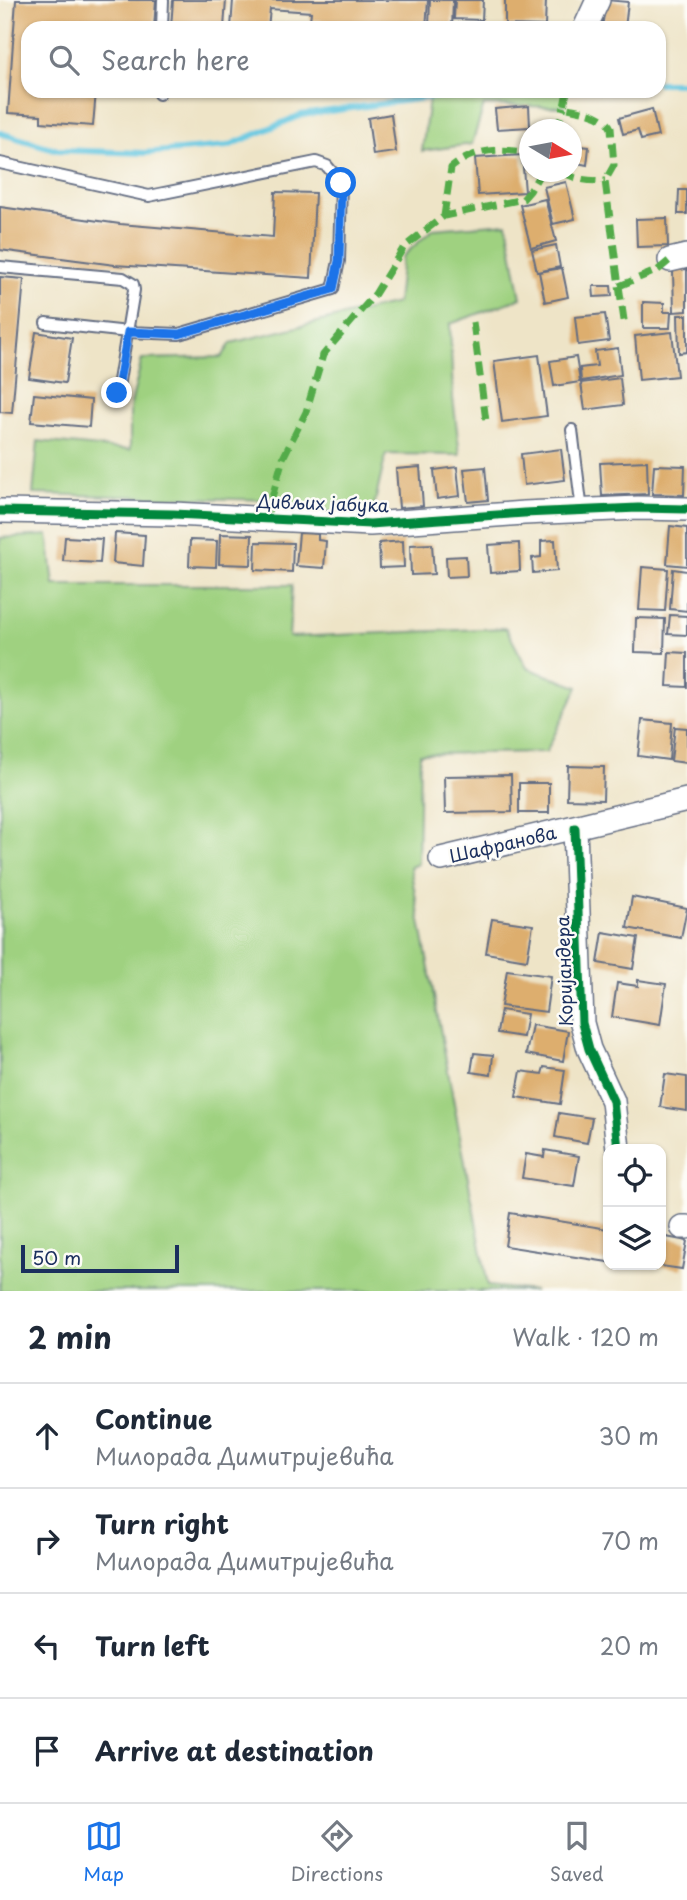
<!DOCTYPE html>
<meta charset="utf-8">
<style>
body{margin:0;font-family:"Playpen Sans",sans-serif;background:#f2f2f3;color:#1f2937}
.controls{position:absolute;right:21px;bottom:21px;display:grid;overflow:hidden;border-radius:14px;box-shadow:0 2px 5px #0004}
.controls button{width:63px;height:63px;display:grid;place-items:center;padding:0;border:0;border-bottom:2px solid #e0e1e3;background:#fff;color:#1f2937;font:35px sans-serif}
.compass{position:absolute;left:519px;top:119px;width:63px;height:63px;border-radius:50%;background:#fff;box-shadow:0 2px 5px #0004;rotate:100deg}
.scale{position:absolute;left:21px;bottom:18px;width:158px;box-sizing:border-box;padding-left:7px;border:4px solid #1b2f5e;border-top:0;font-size:19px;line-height:24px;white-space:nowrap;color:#1b2f5e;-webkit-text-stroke:5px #fdfcf7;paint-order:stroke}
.stop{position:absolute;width:21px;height:21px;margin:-16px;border:5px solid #1a73e8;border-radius:50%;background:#fff}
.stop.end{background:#1a73e8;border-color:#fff;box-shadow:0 2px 7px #0008}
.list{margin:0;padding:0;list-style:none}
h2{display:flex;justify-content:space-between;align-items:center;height:91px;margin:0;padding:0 28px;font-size:30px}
h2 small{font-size:23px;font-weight:400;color:#747a83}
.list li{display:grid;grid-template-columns:46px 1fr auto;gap:21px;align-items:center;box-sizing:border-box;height:105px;padding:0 28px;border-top:2px solid #e0e1e3}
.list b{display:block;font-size:26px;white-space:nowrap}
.list p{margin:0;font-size:23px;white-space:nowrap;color:#747a83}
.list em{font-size:23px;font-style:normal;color:#747a83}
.icon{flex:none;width:38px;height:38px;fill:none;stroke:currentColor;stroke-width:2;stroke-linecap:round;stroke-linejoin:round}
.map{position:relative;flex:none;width:687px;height:1291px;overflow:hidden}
.search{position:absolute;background:#fff;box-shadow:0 2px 5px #0004;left:21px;right:21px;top:21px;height:77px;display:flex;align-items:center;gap:18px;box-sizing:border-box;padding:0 24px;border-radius:21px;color:#747a83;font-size:26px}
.sheet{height:511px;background:#fff}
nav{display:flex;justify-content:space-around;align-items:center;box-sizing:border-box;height:98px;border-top:2px solid #e0e1e3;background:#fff;font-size:19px;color:#747a83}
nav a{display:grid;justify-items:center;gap:4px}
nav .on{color:#1a73e8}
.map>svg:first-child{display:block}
.green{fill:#9fd180;stroke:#5d806f;stroke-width:2}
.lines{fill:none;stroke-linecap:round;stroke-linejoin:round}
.stream{stroke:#62c6e0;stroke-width:6}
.building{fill:#ddae6e}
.lane-casing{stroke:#656e83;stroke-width:14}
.street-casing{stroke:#656e83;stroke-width:26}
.lane{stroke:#fff;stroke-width:10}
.street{stroke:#fff;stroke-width:23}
.quiet{stroke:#52ab49;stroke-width:7;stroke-dasharray:14 7;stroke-linecap:butt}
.cycleway-casing{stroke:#fdfcf7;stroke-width:13}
.cycleway{stroke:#00873e;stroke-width:9}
.route{stroke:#1a73e8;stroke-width:9}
.labels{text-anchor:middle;stroke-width:5;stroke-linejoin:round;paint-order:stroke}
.street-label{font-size:18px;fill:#1b2f5e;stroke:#fdfcf7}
</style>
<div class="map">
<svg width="687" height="1291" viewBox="0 0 687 1291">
<rect width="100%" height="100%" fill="#fdfcf7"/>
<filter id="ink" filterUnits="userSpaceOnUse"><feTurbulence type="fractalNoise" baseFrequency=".0143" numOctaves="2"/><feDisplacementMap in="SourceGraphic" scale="14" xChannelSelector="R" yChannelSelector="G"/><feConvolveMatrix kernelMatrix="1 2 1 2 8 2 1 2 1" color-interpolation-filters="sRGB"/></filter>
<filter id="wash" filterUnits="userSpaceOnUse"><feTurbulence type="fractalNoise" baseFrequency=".00686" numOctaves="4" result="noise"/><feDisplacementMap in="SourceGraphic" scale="28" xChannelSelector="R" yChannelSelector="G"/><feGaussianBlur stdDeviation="1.57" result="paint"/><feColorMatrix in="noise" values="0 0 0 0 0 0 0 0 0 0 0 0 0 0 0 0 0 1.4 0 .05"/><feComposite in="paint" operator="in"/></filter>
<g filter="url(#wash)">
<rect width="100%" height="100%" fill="#eee4c7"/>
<path class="green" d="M430 91H567L564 107 484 105 472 144 422 151Z
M507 223 521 298 450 324 453 398 460 455 386 454 370 524 266 519 273 500 33 494 38 441 130 450V408L142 359 222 357 231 343 397 303 402 257 433 229Z
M48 535 54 585H292L289 637 506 628 527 668 578 687 546 752 420 754 418 864 410 867 488 1286 535 1291H0V538Z"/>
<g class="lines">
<path class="stream" d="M659 83H687
M0 133 58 150 144 153 228 146 301 115 474 91"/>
</g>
<g id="blocks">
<path class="building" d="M16 0H156L154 28H115L76 24 75 28H28V91H96L93 126 41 122V115L8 113Z
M173 0H226L224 28H171Z
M233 0H428L426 28H342V22L310 20 311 12 270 9 268 28H231Z
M430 0H453L452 28H429Z
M455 0H483L482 20 454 19Z
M505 0H546L545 26 505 25Z
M606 0 628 2 625 28H602Z
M529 106 530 127 497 129 495 109Z
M652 109 658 136 641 140 638 130 623 134 619 118Z
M391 114 396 152 373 155 368 118Z
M572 145 589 147 587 165 572 162Z
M522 155 525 192 478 195 475 158Z
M566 182 575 219 553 224 544 187Z
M679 190H687V214H678Z
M275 192 315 193 311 278 115 265 0 250V207L120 224 273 237Z
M545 199 556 241 531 248 520 205Z
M667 218 668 246 637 247 636 219Z
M556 245 560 267 537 272 532 250Z
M562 268 568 297 545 302 539 272Z
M687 269V311L674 312 673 270Z
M0 277 24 279 12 413 0 412Z
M593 286H611L612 296 594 297Z
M643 302 664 303V312H671L670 328H643Z
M605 314 609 341 578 345 575 317Z
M678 315H687V352L679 353Z
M36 332 72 338 65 383 29 378Z
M672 332 677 376 639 380 635 336Z
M618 348 621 375 581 381 580 368 597 366 595 351Z
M539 355 547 416 502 422 494 361Z
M576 357 580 382 554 386 550 361Z
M620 378 623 405 585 410 581 383Z
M34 394 91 400 89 427 31 422Z
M561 449 565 480 524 485 521 454Z
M647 461 648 494 602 496 600 463Z
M654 465 685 466 684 495 652 494Z
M420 467 423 506 399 508 396 469Z
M457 467 460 496 437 499 434 470Z
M485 467 488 500 468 502 464 469Z
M670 526 687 528V566L667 564Z
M115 533 145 535 143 566 113 563Z
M299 533 318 534V540L326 541 324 568 296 566Z
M220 534 252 535 251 565 219 564Z
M65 537 102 539 100 563 63 561Z
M190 540 217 541 216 567 189 566Z
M555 540 557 571 533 573 532 558 541 557V541Z
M403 541 404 567 380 568 379 543Z
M256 542 293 543 292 572 255 570Z
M519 543 520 571 490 573 488 545Z
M432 544 434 574 411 575 410 545Z
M466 556 467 576 447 577 446 557Z
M642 567 668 569 665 611 639 610Z
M673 569 687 571V611L670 609Z
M670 615 687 616V635L668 634Z
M636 618 665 619 664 653 635 652Z
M669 652 687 653V687L667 686Z
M642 720 672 723 669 760 638 756Z
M675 727 687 728V763L671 761Z
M568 766 604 767 603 800 567 799Z
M511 775 512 812 445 813 444 776Z
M519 783H549V813H519Z
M632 897 687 908 681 938 627 928Z
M492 919 533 925 527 960 486 953Z
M603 932 638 938 633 969 598 963Z
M507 970 551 976 546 1012 501 1006Z
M638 980 666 984 660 1025 612 1017 617 983 638 986Z
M501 1010 527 1014 523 1037 497 1033Z
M532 1025 568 1031 563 1061 526 1054Z
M474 1053 493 1055 491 1075 471 1072Z
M544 1067 565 1070 560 1104 516 1097 521 1071 542 1074Z
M665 1074 687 1077V1111L660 1107Z
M559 1113 592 1118 587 1143 555 1137Z
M545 1150 579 1156 574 1186 522 1178 526 1154 544 1157Z
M510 1213 608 1229V1262L505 1246Z
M661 1236 687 1241 682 1269 661 1266Z"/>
</g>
</g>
<g filter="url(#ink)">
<use href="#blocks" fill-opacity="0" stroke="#656e83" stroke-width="2"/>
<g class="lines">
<defs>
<path id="lane" d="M162 28 163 0
M159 94V91
M0 163 149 196 316 162 327 166 341 183 339 261 333 289 179 334 128 332 46 323
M0 267 123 278 133 284 134 290 117 393
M572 430 582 511"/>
<path id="street" d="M585 28 598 0
M670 260 687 256
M0 511 174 514 370 524 524 513 638 508 687 509
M575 828 582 1023 589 1049 613 1101 618 1149
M441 859 687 800
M682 1227H687"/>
</defs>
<use href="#lane" class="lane-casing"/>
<use href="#street" class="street-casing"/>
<use href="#lane" class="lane"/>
<use href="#street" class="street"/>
<path class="quiet" d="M567 91 564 107C579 111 604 113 611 128L614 165 605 181 619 286 658 270 670 260
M556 130 564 107
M563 172C574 180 591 181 605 181
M444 216 451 168C475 148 499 148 530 153
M619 286 625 327
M473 322 486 421
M266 519 283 458 306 412 323 355 375 294 404 247 444 216 523 199 530 191 541 172"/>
<defs>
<path id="cycleway" d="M0 511 174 514 370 524 524 513 638 508 687 509
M575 828 582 1023 589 1049 613 1101 618 1149"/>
</defs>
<use href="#cycleway" class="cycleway-casing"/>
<use href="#cycleway" class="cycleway"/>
</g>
</g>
<g class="lines" filter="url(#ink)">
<path class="route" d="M117 393 128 332 179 334 333 289 339 261 341 183"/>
</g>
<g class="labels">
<g class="street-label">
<text transform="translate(323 504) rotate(2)" y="6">Дивљих јабука</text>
<text transform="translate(503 845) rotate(-13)" y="6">Шафранова</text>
<text transform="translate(565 971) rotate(-92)" y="6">Коријандера</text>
</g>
</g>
</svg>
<div class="controls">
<button><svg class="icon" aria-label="locate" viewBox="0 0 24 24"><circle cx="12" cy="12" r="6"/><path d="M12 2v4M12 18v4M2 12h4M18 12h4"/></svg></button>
<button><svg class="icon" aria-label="layers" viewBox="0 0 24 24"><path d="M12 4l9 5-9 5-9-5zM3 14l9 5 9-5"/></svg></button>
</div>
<svg class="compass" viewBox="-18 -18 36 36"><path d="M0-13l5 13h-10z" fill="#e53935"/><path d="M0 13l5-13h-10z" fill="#747a83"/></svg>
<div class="scale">50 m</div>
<div class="stop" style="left:341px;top:183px"></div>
<div class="stop end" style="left:117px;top:393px"></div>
<div class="search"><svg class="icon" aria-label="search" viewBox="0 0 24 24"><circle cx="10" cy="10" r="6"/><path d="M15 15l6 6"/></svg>Search here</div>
</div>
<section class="sheet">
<h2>2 min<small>Walk · 120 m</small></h2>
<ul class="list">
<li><svg class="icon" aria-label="ahead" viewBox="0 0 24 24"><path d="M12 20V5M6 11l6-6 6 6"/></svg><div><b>Continue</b><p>Милорада Димитријевића</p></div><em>30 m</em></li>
<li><svg class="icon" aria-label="right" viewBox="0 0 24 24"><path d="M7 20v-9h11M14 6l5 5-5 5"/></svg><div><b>Turn right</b><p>Милорада Димитријевића</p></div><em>70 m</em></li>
<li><svg class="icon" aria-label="left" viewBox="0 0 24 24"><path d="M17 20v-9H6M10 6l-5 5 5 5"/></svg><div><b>Turn left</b></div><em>20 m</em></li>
<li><svg class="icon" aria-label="arrive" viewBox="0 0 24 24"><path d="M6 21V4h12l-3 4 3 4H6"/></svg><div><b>Arrive at destination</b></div></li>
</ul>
</section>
<nav>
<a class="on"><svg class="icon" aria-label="map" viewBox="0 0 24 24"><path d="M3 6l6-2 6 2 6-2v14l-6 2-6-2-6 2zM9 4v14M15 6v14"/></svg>Map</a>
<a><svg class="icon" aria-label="directions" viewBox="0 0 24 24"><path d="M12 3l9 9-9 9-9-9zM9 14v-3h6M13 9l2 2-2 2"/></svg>Directions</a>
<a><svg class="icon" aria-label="saved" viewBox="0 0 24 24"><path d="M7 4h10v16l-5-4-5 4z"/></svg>Saved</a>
</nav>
